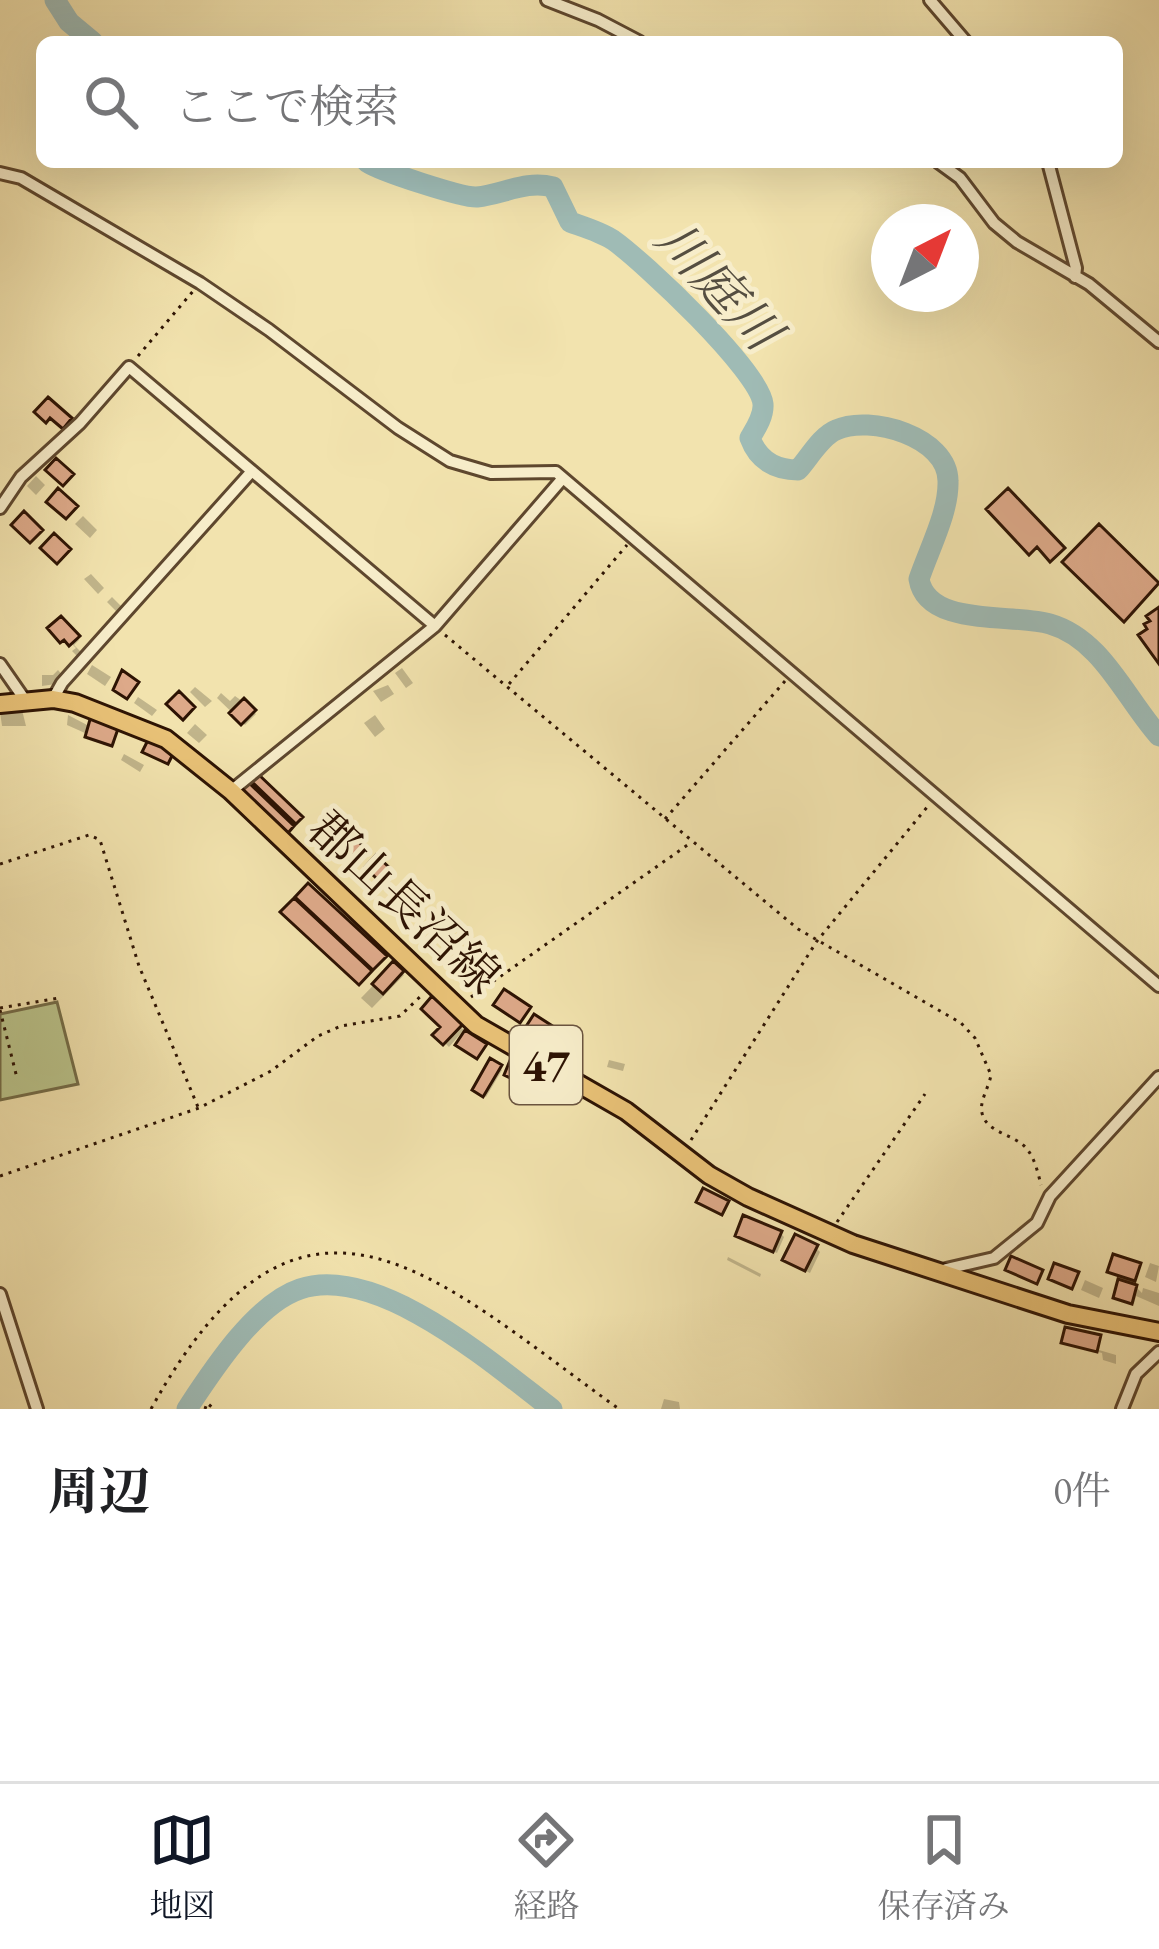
<!DOCTYPE html>
<html lang="ja">
<meta charset="utf-8">
<style>
body{margin:0;font-family:"EB Garamond","Noto Serif JP",serif;background:#f6f6f6;color:#202124}
.compass{position:absolute;left:871px;top:204px;width:108px;height:108px;border-radius:50%;background:#fff;box-shadow:0 12px 48px #0002;rotate:42deg}
.list{margin:0;padding:0;list-style:none}
h2{display:flex;justify-content:space-between;align-items:center;height:156px;margin:0;padding:0 48px;font-size:51px}
h2 small{font-size:39px;font-weight:400;color:#757577}
.icon{flex:none;width:66px;height:66px;fill:none;stroke:currentColor;stroke-width:2;stroke-linecap:round;stroke-linejoin:round}
.map{position:relative;flex:none;width:1159px;height:1409px;overflow:hidden}
.search{position:absolute;background:#fff;box-shadow:0 12px 48px #0002;left:36px;right:36px;top:36px;height:132px;display:flex;align-items:center;gap:30px;box-sizing:border-box;padding:0 42px;border-radius:18px;color:#757577;font-size:45px}
.sheet{height:372px;background:#fff}
nav{display:flex;justify-content:space-around;align-items:center;box-sizing:border-box;height:168px;border-top:3px solid #e0e0e0;background:#fff;font-size:33px;color:#757577}
nav a{display:grid;justify-items:center;gap:6px}
nav .on{color:#111827}
.map>svg:first-child{display:block}
.green{fill:#bac48b;stroke:#746c47;stroke-width:3}
.shadow{fill:#0003}
.lines{fill:none;stroke-linecap:round;stroke-linejoin:round}
.river{stroke:#9fbbb5;stroke-width:21}
.building{fill:#dda989;stroke:#2d1303;stroke-width:3}
.street-casing{stroke:#5e472e;stroke-width:16}
.primary-casing{stroke:#2d1303;stroke-width:22}
.path{stroke:#2d1303;stroke-width:3;stroke-dasharray:3 6;stroke-linecap:butt}
.street{stroke:#f7edca;stroke-width:10}
.primary{stroke:#e9c277;stroke-width:16}
.labels{text-anchor:middle;stroke-width:10;stroke-linejoin:round;paint-order:stroke}
.shield{fill:#f7edca;stroke:#6a543f;stroke-width:3}
.shield-label{font-size:45px;font-weight:bold;fill:#2d1303}
.street-label{font-size:48px;fill:#2d1303;stroke:#f7edca}
.water-label{font-size:51px;font-style:italic;fill:#554e41;stroke:#f7edca}
</style>
<div class="map">
<svg width="1159" height="1409" viewBox="0 0 1159 1409">
<rect width="100%" height="100%" fill="#f2e3ae"/>
<filter id="stains"><feTurbulence type="fractalNoise" baseFrequency=".00167" numOctaves="4"/><feColorMatrix values="0 0 0 0 .2 0 0 0 0 .09 0 0 0 0 .02 0 0 0 .5 -.17"/></filter>
<radialGradient id="worn" r=".72"><stop offset=".6" stop-color="#630" stop-opacity="0"/><stop offset="1" stop-color="#630" stop-opacity=".3"/></radialGradient>
<path class="green" d="M57 1002 78 1084 0 1100V1014Z"/>
<path class="shadow" d="M36 476 45 485 36 495 27 486Z
M83 516 97 530 90 538 75 524Z
M91 574 104 588 98 594 84 579Z
M112 597 122 607 117 612 107 602Z
M61 620 79 640 74 645 83 654 79 658 72 651 76 648 68 640 64 643 51 629Z
M92 665 111 677 105 686 87 674Z
M402 668 413 683 406 688 395 673Z
M58 670 63 676 56 684 42 686V675H53Z
M388 685 394 694 381 702 373 691Z
M195 687 212 701 205 707 190 692Z
M221 693 230 701 235 696 242 701 256 714 245 725 217 698Z
M138 697 157 710 152 716 134 703Z
M22 710 26 726H2L0 712Z
M68 715 91 727 117 728 114 746 67 725Z
M375 715 385 729 375 737 364 723Z
M195 724 207 735 199 743 187 733Z
M124 754 144 765 140 772 121 760Z
M308 887 384 958 361 983 285 912Z
M393 965 404 975 372 1008 361 998Z
M433 1001 464 1030 449 1047 437 1035 444 1027Z
M609 1060 625 1064 623 1071 607 1067Z
M492 1063 502 1070 486 1097 475 1090Z
M780 1233 784 1237 777 1253 738 1235Z
M816 1248 820 1252 810 1273 790 1263Z
M728 1257 761 1274 760 1277 727 1260Z
M1150 1263 1159 1266 1156 1282 1145 1277Z
M1085 1280 1103 1288 1099 1298 1081 1290Z
M1136 1287 1142 1293 1143 1288 1159 1293V1306L1136 1296 1134 1304 1118 1299Z
M1100 1338 1099 1350 1116 1355V1364L1103 1360 1102 1353 1067 1344Z
M664 1399 679 1402 680 1409H661Z"/>
<g class="lines">
<path class="river" d="M55 0 69 22 93 42
M367 162C380 171 463 198 477 197 504 194 526 180 553 187L570 222C584 227 601 232 613 240 643 261 760 371 763 404 764 416 756 428 750 438 758 460 775 470 798 470 809 458 821 436 836 430 870 414 948 437 948 481 949 512 929 549 919 579 927 628 1014 613 1050 624 1102 639 1125 698 1159 736
M187 1409C212 1371 255 1304 300 1289 378 1263 494 1365 552 1409"/>
</g>
<path class="building" d="M48 397 72 418 63 429 50 418 46 423 34 412Z
M56 458 74 474 63 486 45 470Z
M58 488 78 506 66 519 46 502Z
M1008 488 1065 548 1050 562 1037 547 1029 555 986 509Z
M24 511 43 530 30 543 11 525Z
M1099 524 1159 583 1124 622 1062 562Z
M54 533 71 549 57 564 40 548Z
M1159 607V664L1138 635 1147 629 1144 624 1150 621 1146 616Z
M61 616 80 636 69 646 64 640 60 643 47 628Z
M122 670 139 682 127 699 113 690Z
M179 691 195 707 183 720 166 704Z
M244 698 256 710 241 725 229 713Z
M91 716 119 726 112 746 85 737Z
M148 740 174 752 168 764 142 752Z
M257 773 303 817 296 824 250 780Z
M248 782 294 826 288 833 242 790Z
M339 824 363 846 354 857 329 834Z
M376 855 393 871 381 883 365 867Z
M308 883 387 956 373 970 295 897Z
M405 888 421 907 410 916 394 898Z
M294 898 372 971 359 985 280 912Z
M393 961 404 971 383 994 372 984Z
M504 989 531 1007 520 1023 493 1005Z
M432 996 463 1024 443 1045 432 1035 440 1027 421 1009Z
M534 1014 554 1027 544 1041 525 1028Z
M465 1030 487 1044 477 1059 455 1045Z
M490 1058 502 1065 483 1097 472 1090Z
M511 1058 535 1070 527 1086 504 1075Z
M703 1188 729 1201 722 1215 696 1202Z
M743 1215 782 1231 773 1252 735 1236Z
M795 1234 818 1245 805 1271 782 1260Z
M1113 1254 1141 1263 1135 1281 1107 1272Z
M1011 1256 1043 1270 1037 1284 1005 1270Z
M1054 1263 1079 1272 1072 1289 1048 1279Z
M1118 1279 1137 1285 1132 1304 1113 1298Z
M1065 1327 1101 1335 1097 1352 1061 1343Z"/>
<g class="lines">
<defs>
<path id="street" d="M547 0 598 20 640 42
M930 0 966 42
M938 162 960 178 994 223 1017 242 1089 284 1159 342
M1048 162 1076 268 1075 277
M0 173 21 178 200 283 269 330 398 428 450 461 491 473 556 472 1159 986
M0 508 21 477 80 423 129 367 435 626
M0 664 25 700
M53 699 62 683 252 471
M231 791 435 626 563 478
M946 1269 994 1258 1037 1223 1050 1196 1159 1077
M0 1294 37 1409
M1122 1409 1136 1374 1159 1352"/>
<path id="primary" d="M0 704 53 699 75 703 166 739 231 791 476 1025 626 1111 709 1175 748 1197 853 1244 1068 1314 1159 1332"/>
</defs>
<use href="#street" class="street-casing"/>
<use href="#primary" class="primary-casing"/>
<path class="path" d="M138 356 194 290
M445 635 798 929 961 1023 975 1038 991 1075C989 1087 979 1102 982 1113 986 1133 1015 1134 1027 1149 1035 1159 1038 1173 1041 1185
M509 684 627 545
M665 819 785 681
M0 864 89 835 100 840 139 966 198 1107
M471 997 689 844
M0 1008 59 998
M0 1010 17 1078
M691 1140 817 941 928 806
M0 1176 199 1108 271 1071 318 1036 341 1026 400 1016 423 994
M837 1222 925 1094
M151 1409C301 1137 434 1276 619 1409
M205 1409 207 1403 214 1409"/>
<use href="#street" class="street"/>
<use href="#primary" class="primary"/>
</g>
<g class="labels">
<rect class="shield" x="510" y="1026" width="72" height="78" rx="9"/>
<g class="shield-label">
<text x="546" y="1081">47</text>
</g>
<g class="street-label">
<text transform="translate(405 902) rotate(43)" y="17">郡山長沼線</text>
</g>
<g class="water-label">
<text transform="translate(719 285) rotate(47)" y="18">川庭川</text>
</g>
</g>
<rect width="100%" height="100%" filter="url(#stains)"/>
<rect width="100%" height="100%" fill="url(#worn)"/>
</svg>
<svg class="compass" viewBox="-18 -18 36 36"><path d="M0-13l5 13h-10z" fill="#e53935"/><path d="M0 13l5-13h-10z" fill="#757577"/></svg>
<div class="search"><svg class="icon" aria-label="search" viewBox="0 0 24 24"><circle cx="10" cy="10" r="6"/><path d="M15 15l6 6"/></svg>ここで検索</div>
</div>
<section class="sheet">
<h2>周辺<small>0件</small></h2>
<ul class="list">
</ul>
</section>
<nav>
<a class="on"><svg class="icon" aria-label="map" viewBox="0 0 24 24"><path d="M3 6l6-2 6 2 6-2v14l-6 2-6-2-6 2zM9 4v14M15 6v14"/></svg>地図</a>
<a><svg class="icon" aria-label="directions" viewBox="0 0 24 24"><path d="M12 3l9 9-9 9-9-9zM9 14v-3h6M13 9l2 2-2 2"/></svg>経路</a>
<a><svg class="icon" aria-label="saved" viewBox="0 0 24 24"><path d="M7 4h10v16l-5-4-5 4z"/></svg>保存済み</a>
</nav>
